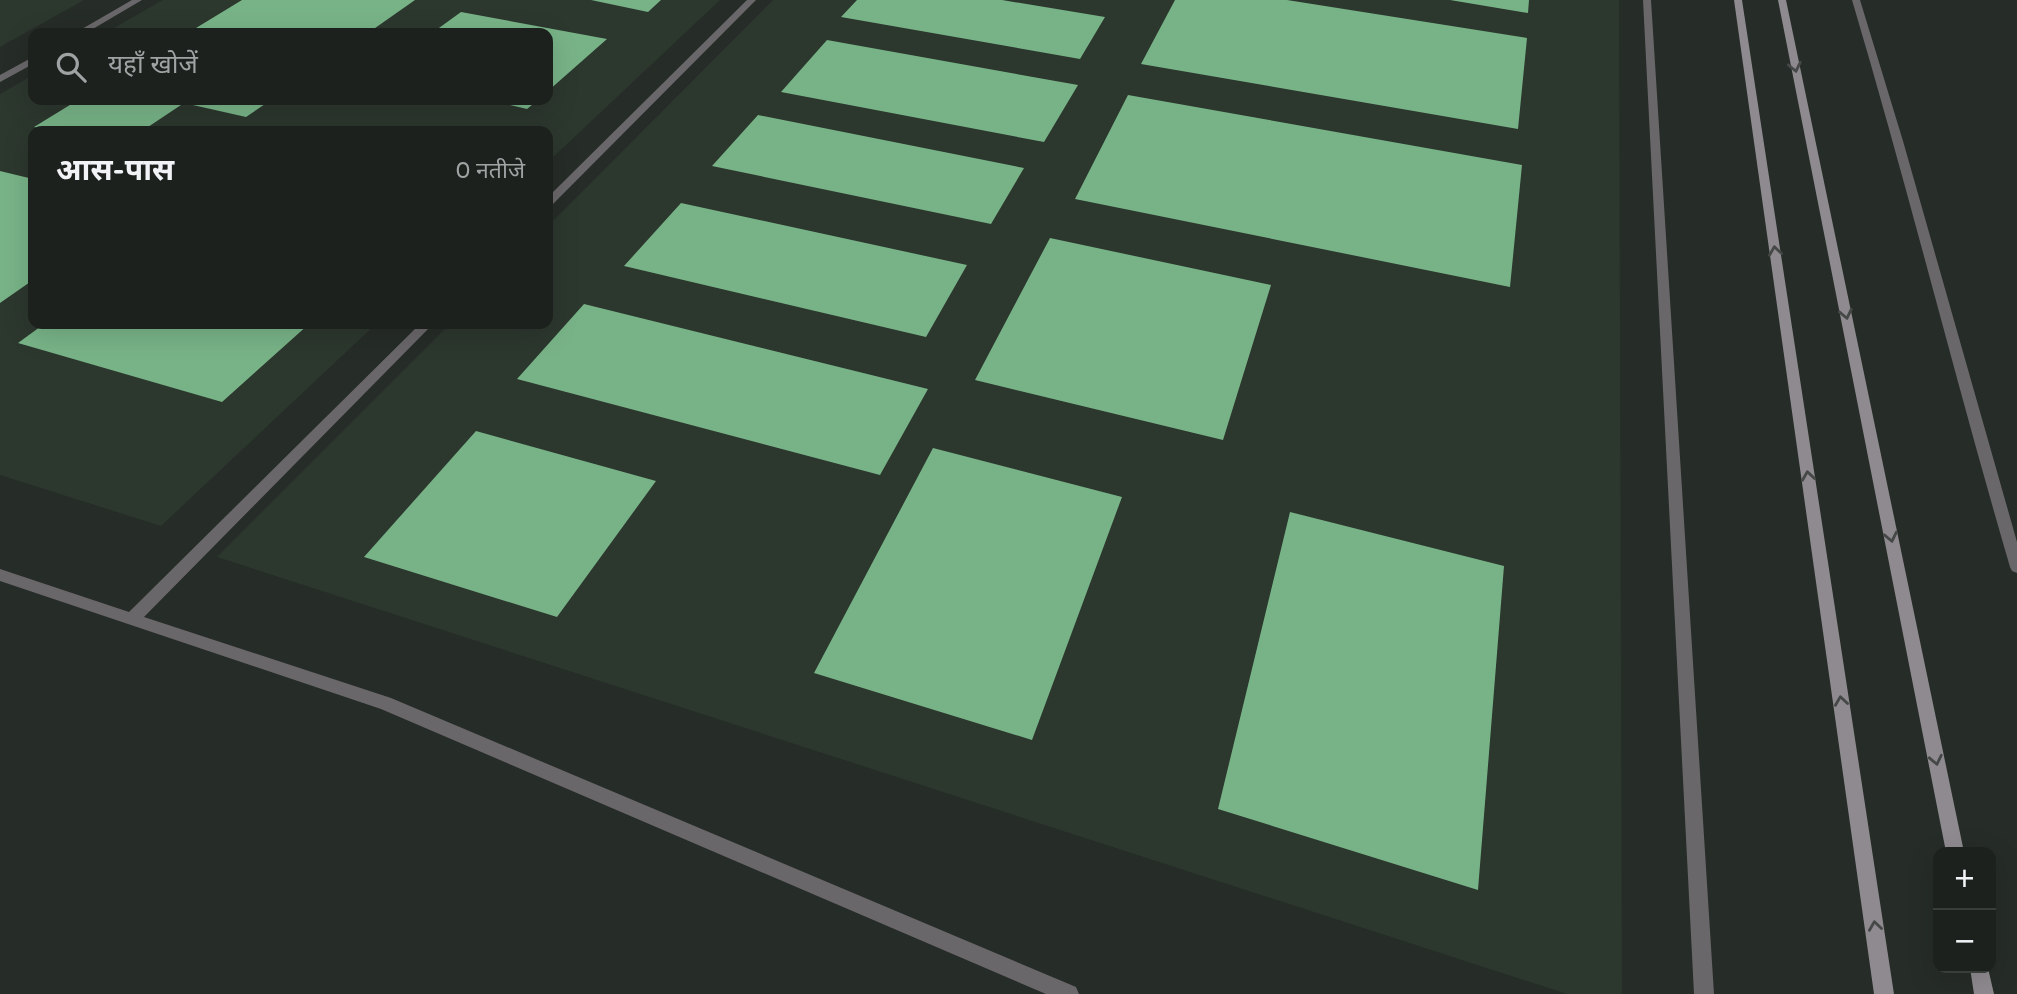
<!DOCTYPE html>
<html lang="hi">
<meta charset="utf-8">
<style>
body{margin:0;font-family:"Varela Round","Noto Sans Devanagari",sans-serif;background:#252926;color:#f1f3f6}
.controls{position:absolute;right:21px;bottom:21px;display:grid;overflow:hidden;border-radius:14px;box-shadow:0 7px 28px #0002}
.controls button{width:63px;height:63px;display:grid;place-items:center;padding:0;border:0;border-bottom:2px solid #3a3e3b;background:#1c211d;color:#f1f3f6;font:35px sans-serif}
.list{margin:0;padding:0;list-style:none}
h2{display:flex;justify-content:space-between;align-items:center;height:91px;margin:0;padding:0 28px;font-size:30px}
h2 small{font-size:23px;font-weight:400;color:#a0a3a4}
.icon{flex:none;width:38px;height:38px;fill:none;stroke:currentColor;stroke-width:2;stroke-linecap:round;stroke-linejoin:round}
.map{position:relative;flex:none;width:2017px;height:994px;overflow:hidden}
.search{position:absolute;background:#1c211d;box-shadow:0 7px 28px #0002;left:28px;top:28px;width:525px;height:77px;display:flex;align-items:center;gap:18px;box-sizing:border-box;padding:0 24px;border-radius:14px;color:#a0a3a4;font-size:26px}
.panel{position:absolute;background:#1c211d;box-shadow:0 7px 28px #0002;left:28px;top:126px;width:525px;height:203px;border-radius:14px}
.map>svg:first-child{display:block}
.built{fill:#2c372e}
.building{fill:#78b387}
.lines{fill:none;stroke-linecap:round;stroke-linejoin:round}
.lane{fill:#6a676a;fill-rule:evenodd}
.street{fill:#6a676a;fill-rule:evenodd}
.secondary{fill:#8e8a8f;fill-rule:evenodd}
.oneway{stroke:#454846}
</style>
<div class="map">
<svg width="2017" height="994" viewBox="0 0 2017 994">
<rect width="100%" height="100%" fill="#262c27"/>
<path class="built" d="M0 0H84L0 47Z
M163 0H720L548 162V131H33V324H376L161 526 0 475V94L33 75V100H548V33H105Z
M773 0H1619L1622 994H1567L217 557 450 324H548V226Z"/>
<path class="building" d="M242 0H415L368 33H219L196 28Z
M591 0H661L648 12Z
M857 0H1002L1105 17 1080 59 841 17Z
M1175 0H1287L1527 38 1518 129 1141 64Z
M1450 0H1529L1528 13Z
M461 12 607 39 548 91V33H432Z
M827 40 1078 85 1044 142 781 92Z
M1128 95 1522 165 1510 287 1075 199Z
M78 100H271L246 117 184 103 142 131H53L34 127Z
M488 100H538L527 109Z
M758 115 1024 168 991 224 712 166Z
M0 171 33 179V280L0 303Z
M681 203 967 265 926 337 624 266Z
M1050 238 1271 285 1223 440 975 380Z
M584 304 928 389 880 475 517 379Z
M44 324H309L222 402 18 343Z
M476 431 656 481 557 617 364 557Z
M933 448 1122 497 1032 740 814 673Z
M1290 512 1504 566 1478 890 1218 809Z"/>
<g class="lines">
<path class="lane" d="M132 0H142L86 33H75Z
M747 0H756L552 205 548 206V197Z
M1643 0H1651L1714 994H1694Z
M33 57V64L0 82V75Z
M420 324H433L144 617 391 698 1076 987 1079 994H1046L381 709 0 581V569L129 612Z"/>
<path class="street" d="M1852 0H1860L1903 141 2017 542V573L2012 571 2010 567C1955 379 1908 188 1852 0Z"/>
<path class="secondary" d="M1734 0H1742L1894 994H1874Z
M1778 0H1786L1964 852H1946Z
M1970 968H1988L1994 994H1974Z"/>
</g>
<defs><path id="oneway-chevron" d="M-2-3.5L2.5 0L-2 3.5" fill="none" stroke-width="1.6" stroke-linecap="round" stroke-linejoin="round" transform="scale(1.75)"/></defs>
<g class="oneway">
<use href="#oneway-chevron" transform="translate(1795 67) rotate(78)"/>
<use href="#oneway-chevron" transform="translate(1775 251) rotate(-98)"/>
<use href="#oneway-chevron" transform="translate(1846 314) rotate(78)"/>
<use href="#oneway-chevron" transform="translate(1808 476) rotate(-98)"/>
<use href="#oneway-chevron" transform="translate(1891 537) rotate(78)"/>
<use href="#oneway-chevron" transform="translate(1841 701) rotate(-98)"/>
<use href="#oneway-chevron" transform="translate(1936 760) rotate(78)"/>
<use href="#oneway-chevron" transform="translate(1875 926) rotate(-98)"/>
</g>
</svg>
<div class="controls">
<button>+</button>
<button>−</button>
</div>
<div class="search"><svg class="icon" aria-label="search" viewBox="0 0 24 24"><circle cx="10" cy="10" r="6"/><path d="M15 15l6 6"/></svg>यहाँ खोजें</div>
<section class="panel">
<h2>आस-पास<small>0 नतीजे</small></h2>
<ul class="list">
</ul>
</section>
</div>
